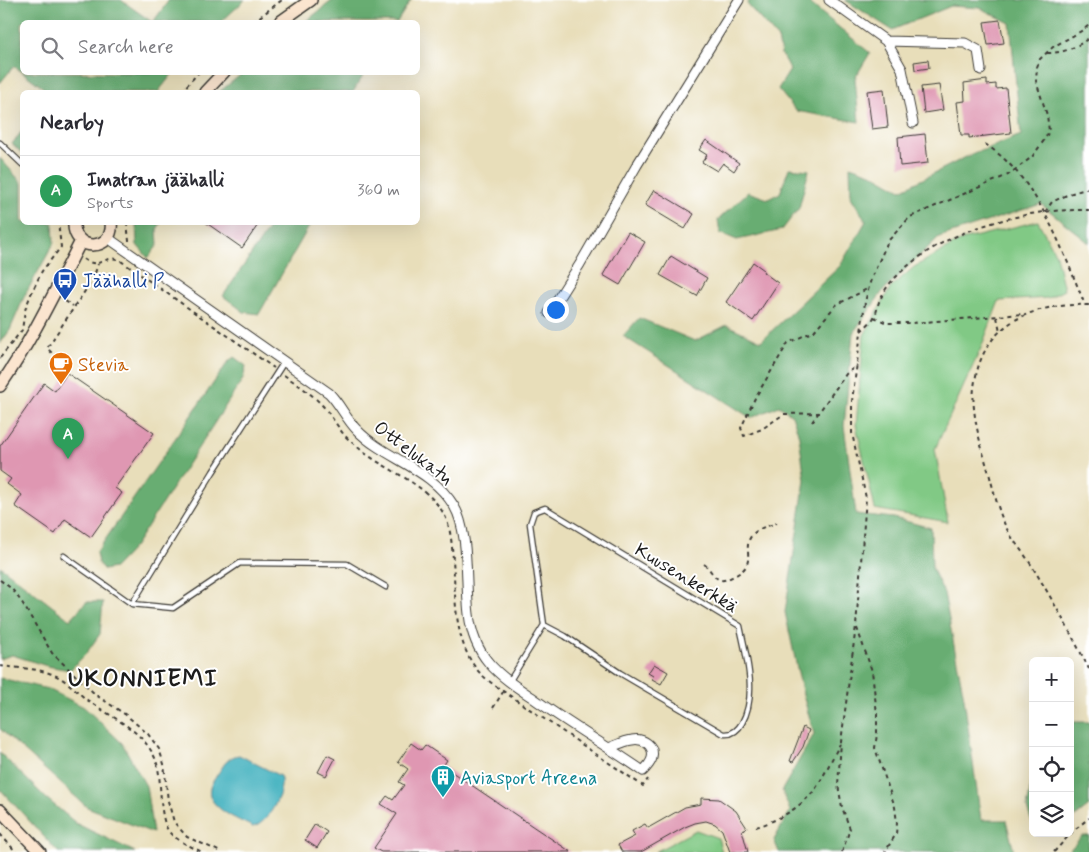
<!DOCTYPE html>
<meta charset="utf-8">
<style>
body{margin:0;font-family:Mynerve,sans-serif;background:#f2f2f3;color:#2b2b33}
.controls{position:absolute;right:15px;bottom:15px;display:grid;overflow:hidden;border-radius:8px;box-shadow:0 5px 20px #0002}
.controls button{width:45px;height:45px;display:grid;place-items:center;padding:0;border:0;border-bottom:1px solid #e1e1e2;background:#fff;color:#2b2b33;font:25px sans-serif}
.you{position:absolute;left:555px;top:309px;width:18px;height:18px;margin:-12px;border:4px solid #fff;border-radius:50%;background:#1a73e8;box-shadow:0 0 0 8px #1a73e833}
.badge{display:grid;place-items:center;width:32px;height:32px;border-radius:50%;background:#7c3aed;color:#fff;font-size:16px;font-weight:700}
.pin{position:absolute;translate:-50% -41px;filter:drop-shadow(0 1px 2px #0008)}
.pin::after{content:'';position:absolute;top:26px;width:18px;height:15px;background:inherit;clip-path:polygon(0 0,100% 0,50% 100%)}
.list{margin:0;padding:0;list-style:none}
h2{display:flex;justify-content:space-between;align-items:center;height:65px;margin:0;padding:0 20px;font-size:21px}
h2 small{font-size:16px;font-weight:400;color:#7c7c81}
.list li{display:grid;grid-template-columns:32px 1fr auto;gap:15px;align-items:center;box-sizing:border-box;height:70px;padding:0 20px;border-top:1px solid #e1e1e2}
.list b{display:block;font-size:19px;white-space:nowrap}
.list p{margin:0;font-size:16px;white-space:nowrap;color:#7c7c81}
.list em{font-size:16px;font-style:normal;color:#7c7c81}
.icon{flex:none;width:28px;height:28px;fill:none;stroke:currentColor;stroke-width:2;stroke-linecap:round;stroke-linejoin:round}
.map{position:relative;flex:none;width:1089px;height:852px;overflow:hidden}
.search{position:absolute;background:#fff;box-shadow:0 5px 20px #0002;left:20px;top:20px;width:400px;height:55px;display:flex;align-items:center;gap:12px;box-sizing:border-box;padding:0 18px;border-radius:8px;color:#7c7c81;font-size:19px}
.panel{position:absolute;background:#fff;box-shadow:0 5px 20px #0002;left:20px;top:90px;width:400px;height:135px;border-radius:8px}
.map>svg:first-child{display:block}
.green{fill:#81c985;stroke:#4e7250}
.forest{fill:#68ad72;stroke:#426447}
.water{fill:#44b2c0;stroke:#30676e}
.building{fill:#df97b2}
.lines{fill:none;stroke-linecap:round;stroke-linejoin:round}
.lane-casing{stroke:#3b3934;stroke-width:7}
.street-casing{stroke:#3b3934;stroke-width:11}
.secondary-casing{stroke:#3b3934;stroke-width:14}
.path{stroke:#3b3934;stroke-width:2;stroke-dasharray:4 4;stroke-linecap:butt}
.lane{stroke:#fff;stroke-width:4.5}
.street{stroke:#fff;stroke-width:9}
.secondary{stroke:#fbe5cf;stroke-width:11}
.labels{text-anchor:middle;stroke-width:4;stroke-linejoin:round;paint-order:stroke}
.transit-label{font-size:19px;fill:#164399;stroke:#fff;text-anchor:start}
.food-label{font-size:19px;fill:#c56008;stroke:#fff;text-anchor:start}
.street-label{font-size:19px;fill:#1c1c1c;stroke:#fff}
.culture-label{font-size:19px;fill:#0d838f;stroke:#fff;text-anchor:start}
.district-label{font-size:24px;font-weight:bold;letter-spacing:1px;fill:#1c1c1c;stroke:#fff}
</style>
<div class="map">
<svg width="1089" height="852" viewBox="0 0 1089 852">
<rect width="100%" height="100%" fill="#fff"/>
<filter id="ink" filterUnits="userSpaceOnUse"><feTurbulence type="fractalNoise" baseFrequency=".02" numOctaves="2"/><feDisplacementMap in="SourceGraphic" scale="10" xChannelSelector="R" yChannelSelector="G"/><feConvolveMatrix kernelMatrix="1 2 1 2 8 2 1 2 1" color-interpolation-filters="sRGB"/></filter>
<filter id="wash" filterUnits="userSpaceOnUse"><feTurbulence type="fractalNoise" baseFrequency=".0096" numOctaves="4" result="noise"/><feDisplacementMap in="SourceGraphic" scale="20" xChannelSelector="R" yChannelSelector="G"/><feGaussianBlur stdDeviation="1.12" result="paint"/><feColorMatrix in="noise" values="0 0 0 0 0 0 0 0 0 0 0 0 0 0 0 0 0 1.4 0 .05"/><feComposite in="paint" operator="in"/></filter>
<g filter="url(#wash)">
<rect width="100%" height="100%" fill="#e8deba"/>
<path class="green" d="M1038 221 1056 255 1064 290 1048 298 999 301 981 348 935 449 948 522 875 509 856 425 864 335 891 287 914 267 962 240Z
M696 830 718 838 722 852H655Z"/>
<path class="forest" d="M0 0H121L152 22H22V72L173 73 158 92H49L14 66 0 83Z
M169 0H245L221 22H153Z
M333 0H411L397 22H305Z
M750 0H806L870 53 855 78 859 122 796 111 778 89 790 70 781 54 778 39 747 4Z
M845 0H1089V243L1041 204 939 237 883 291 853 333 844 426 856 514 894 518 931 528 932 568 944 593 964 698 981 820H1006L1014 852H779L774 840 790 811 782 790 814 734 802 691 785 612 805 480 799 436 792 415 779 406 751 418 623 336 639 318 695 341 727 325 761 341 840 266 866 221 851 197 850 166 871 173 901 190 966 157 1021 135 1010 23 980 8 951 6 892 30Z
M243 73V72L365 73 353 92H219Z
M22 131V153L12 144Z
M0 158 22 183V222L53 223 54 243 25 295 10 330 0 344Z
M789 168 809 170 799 208 782 230 737 240 720 233 718 220 748 192 768 199 780 193Z
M273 222 311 223 259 314 244 312 223 296Z
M136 223H161L157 229 158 245 148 258 137 245Z
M234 357 246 366 243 379 134 547 114 568 104 570 98 563 96 553 228 362Z
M0 566 70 620 86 602H103L100 634 85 655 70 670 47 666 12 655 0 659Z
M0 678 48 689 84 707 122 743 146 786 153 833 87 807 0 729Z
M1074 722H1089V806L1070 821V726Z
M0 753 46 798 77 824 135 852H58L0 789Z
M1033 772V825L1027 808Z
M1082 836H1089L1088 852H1068Z"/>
<path class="water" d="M239 755 280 776C286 791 268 824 253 827 239 820 205 807 210 788 211 783 215 779 217 775 224 765 227 757 239 755Z"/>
<g id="blocks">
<path class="building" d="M1000 20 1004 43 988 45 984 22Z
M928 60 929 68 915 70 914 62Z
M987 80V85L996 84V89L1006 88 1011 133 969 138V135H961L957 102 965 101 964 83Z
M939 85 943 110 924 113 921 87Z
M884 89 888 127 872 129 867 91Z
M925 134 928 163 900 166 898 137Z
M706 140 739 163 734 171 723 163 717 171 702 162 707 155 699 150Z
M654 190 694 214 685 229 645 205Z
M205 222H260L242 248Z
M628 232 645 242 620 285 603 275Z
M671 256 707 278 697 296 660 275Z
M753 262 764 270 763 272 778 283 753 321 726 302Z
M67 373 154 433 115 488 122 493 91 537 65 519 55 534 15 506 22 495 7 484 11 479 0 471V446L44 383 55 391Z
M654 664 668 672 661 684 652 679 653 676 648 673Z
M803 727 809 730 803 747 793 762 790 761Z
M411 743 421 750 425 745 447 760 443 766 571 852H381L374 848 397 814 381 804 387 796 393 800 404 785 399 782 408 769 398 762Z
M327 755 335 759 326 776 318 772Z
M701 798 719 799 736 811 747 828 742 830 748 852H730L722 830 715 824 706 821 695 823 685 827 641 852H622L618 845 635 836 632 831 645 824 648 828 685 807 701 804Z
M315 824 327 832 317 848 305 840Z"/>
</g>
</g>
<g filter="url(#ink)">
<use href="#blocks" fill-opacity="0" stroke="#3b3934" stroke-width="1"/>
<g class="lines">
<defs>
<path id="lane" d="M0 143 22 164
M545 508 740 626C746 656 758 694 742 723 738 730 733 735 724 734L620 673 565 636 544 625 530 524 534 512Z
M64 556 132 604 173 608 240 563 347 564 386 587
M132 604 213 472 284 362
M509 682 544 625"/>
<path id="street" d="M829 0 886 41 902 69 913 123
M886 41 965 43 978 50 981 70
M108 238 329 393C340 404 346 419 357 430 385 459 431 468 454 506 470 533 465 584 469 614 471 632 477 649 489 663 501 677 518 688 533 698 569 724 607 746 643 771 646 768 651 762 652 758 655 745 643 738 632 740 624 741 617 745 609 748
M549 313 580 264 637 165 739 0"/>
<path id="secondary" d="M280 22 311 0
M205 92 224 72
M74 222C72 253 115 252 111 222
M0 386C32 340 55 291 81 241
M0 810 40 852"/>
</defs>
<use href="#lane" class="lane-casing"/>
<use href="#street" class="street-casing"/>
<use href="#secondary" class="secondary-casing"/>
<path class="path" d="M253 22 282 0
M1047 53C1064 53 1075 48 1089 38
M181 92 199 72
M985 144C1038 178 1062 249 1085 305
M1045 212 1052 202 1069 194 1089 188
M127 222 129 241
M83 259C101 270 101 256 118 259L274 368
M65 301 73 306
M1089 305C1031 303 981 324 974 388 971 413 981 446 988 470 994 490 998 513 1008 531 1014 542 1023 552 1030 563 1051 597 1071 633 1089 669
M874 317 887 323H912L1023 314
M997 317 1000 331
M861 331C865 327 872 322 874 317 877 313 877 307 879 302 882 295 887 286 893 280 931 239 989 220 1043 212 1058 210 1074 210 1089 210
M0 358 22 330 25 310 31 294 42 271 61 247 58 222
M63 364 47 348 93 279 98 264
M284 375C297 384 311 393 322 405 331 415 337 426 345 436 350 441 357 446 362 451 389 472 428 484 445 516 451 529 452 546 453 560 456 596 453 636 475 667 482 677 493 684 503 691L643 786 648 779
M820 413 784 414 762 429 744 436 741 428 755 398 788 343 814 331 836 305 869 288
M812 422 846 374 857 365
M704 564C710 568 714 579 721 580 726 581 731 577 736 575 757 563 743 551 750 538 756 528 768 526 777 523
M0 580 12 589 23 604 52 653 96 695 126 715 148 734 159 749 164 764 168 801 174 822 187 837 221 852
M857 628 872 671 877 714V734L875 748 895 807 897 823 896 834 885 852
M0 666C16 668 34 668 49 673 65 678 74 689 86 699 110 717 142 729 155 758 164 778 156 821 172 835 180 842 192 847 202 852
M493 708 503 692
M756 827C777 821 798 809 813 792 822 781 832 758 840 744
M0 834 16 852
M842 852 850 829 842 807 838 785 841 742 856 626 866 498 852 433V401L865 302 871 279 888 241 910 217 1008 175 1032 157 1045 139 1049 131 1047 115 1036 81 1037 67 1040 59 1053 47 1083 30 1089 25
M1054 852 1073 831 1089 818"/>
<use href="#lane" class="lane"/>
<use href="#street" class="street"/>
<use href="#secondary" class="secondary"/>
</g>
</g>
<defs>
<symbol id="bus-pin" viewBox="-11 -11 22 30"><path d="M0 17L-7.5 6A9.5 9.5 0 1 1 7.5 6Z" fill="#1a4fb4" stroke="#fff"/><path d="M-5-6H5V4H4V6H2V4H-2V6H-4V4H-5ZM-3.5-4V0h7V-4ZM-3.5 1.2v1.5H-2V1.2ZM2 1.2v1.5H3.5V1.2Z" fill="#fff"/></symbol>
<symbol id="cafe-pin" viewBox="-11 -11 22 30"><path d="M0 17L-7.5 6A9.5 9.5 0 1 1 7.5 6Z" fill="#e8710a" stroke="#fff"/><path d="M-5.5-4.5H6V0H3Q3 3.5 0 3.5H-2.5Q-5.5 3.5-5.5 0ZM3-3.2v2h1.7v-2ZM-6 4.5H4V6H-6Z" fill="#fff"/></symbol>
<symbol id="building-pin" viewBox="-11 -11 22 30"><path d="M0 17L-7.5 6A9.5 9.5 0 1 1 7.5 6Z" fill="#0f9aa8" stroke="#fff"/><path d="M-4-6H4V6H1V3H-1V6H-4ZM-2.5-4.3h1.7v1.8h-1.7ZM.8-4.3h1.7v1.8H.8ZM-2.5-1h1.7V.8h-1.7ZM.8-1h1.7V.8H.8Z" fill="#fff"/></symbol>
</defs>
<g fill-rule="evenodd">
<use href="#bus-pin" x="51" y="266" width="28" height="38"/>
<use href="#cafe-pin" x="47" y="350" width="28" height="38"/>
<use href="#building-pin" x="429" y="763" width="28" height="38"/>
</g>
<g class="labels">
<g class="transit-label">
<text x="82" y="287">Jäähalli P</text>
</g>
<g class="food-label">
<text x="78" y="371">Stevia</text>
</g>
<g class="street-label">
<text transform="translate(414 452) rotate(37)" y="7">Ottelukatu</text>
<text transform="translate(687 577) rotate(31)" y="7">Kuusenkerkkä</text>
</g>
<g class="culture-label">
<text x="460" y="784">Aviasport Areena</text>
</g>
<g class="district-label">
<text x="143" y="686">UKONNIEMI</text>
</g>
</g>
</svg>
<div class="controls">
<button>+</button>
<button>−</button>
<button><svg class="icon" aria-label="locate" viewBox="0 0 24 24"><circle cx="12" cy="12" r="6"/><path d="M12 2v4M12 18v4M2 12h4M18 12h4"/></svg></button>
<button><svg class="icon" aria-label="layers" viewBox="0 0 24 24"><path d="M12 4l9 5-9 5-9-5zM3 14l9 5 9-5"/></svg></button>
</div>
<div class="you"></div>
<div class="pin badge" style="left:68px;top:459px;background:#2e9e5b">A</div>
<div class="search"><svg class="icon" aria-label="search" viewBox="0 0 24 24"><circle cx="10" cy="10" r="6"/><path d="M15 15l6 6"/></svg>Search here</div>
<section class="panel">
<h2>Nearby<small></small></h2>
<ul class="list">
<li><span class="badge" style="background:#2e9e5b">A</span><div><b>Imatran jäähalli</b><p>Sports</p></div><em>360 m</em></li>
</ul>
</section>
</div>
